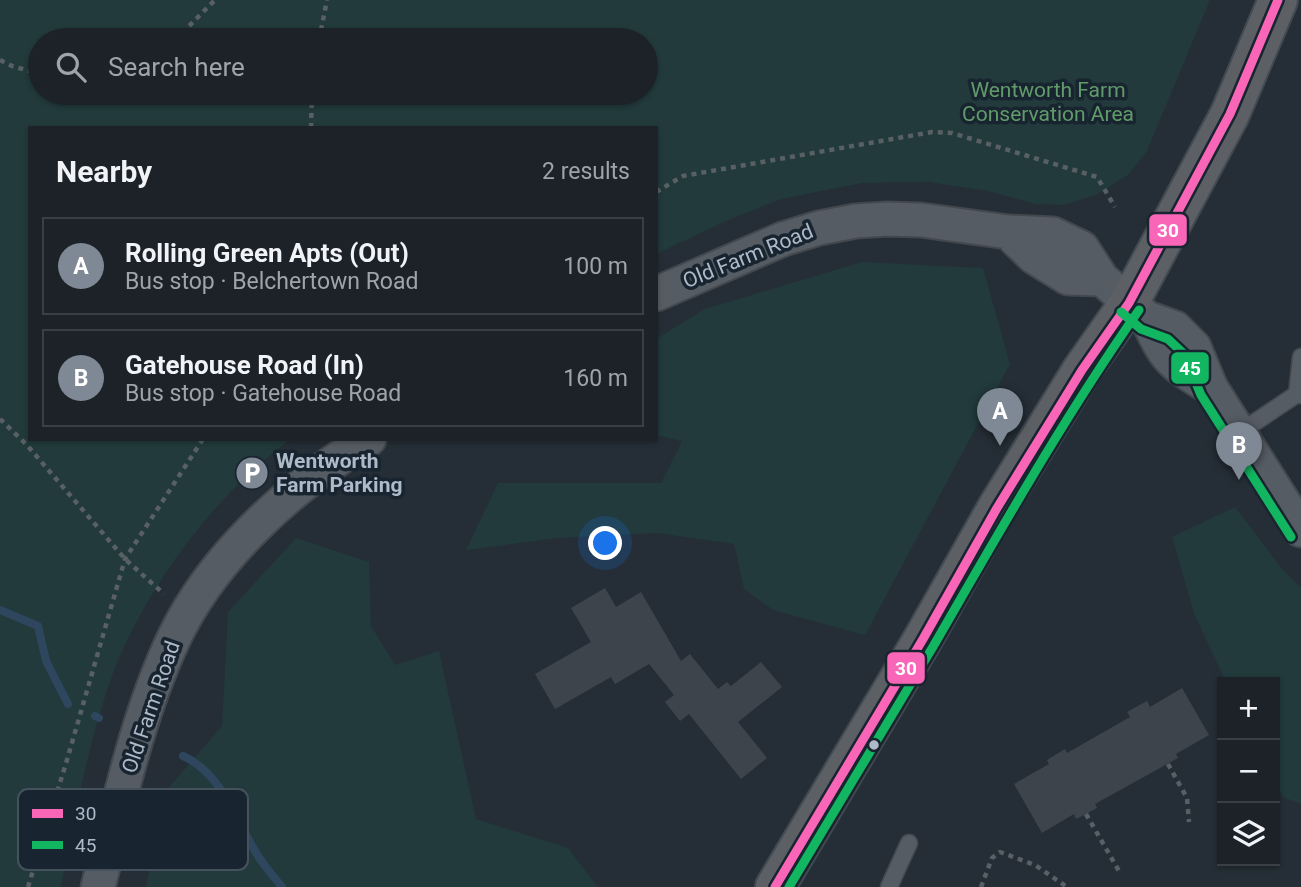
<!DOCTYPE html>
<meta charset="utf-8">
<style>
body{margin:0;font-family:Roboto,sans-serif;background:#252a30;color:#f1f3f6}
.controls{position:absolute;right:21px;bottom:21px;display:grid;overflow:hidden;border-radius:0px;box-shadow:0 2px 5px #0004}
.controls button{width:63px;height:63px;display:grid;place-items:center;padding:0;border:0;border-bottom:2px solid #3a3f45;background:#1c2228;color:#f1f3f6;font:35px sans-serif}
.you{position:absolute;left:606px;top:544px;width:24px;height:24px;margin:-18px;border:5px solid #fff;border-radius:50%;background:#1a73e8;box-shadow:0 0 0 10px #1a73e833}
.badge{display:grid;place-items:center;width:46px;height:46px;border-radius:50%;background:#7e8995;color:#fff;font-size:23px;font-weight:700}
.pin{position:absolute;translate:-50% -58px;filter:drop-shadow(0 2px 4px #0008)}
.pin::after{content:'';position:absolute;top:37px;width:24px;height:21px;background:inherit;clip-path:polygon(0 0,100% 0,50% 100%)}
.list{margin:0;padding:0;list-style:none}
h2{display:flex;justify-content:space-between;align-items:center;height:91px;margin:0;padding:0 28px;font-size:30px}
h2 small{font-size:23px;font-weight:400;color:#a0a4a8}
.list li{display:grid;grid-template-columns:46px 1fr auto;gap:21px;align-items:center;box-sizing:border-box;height:98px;margin:0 14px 14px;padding:0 14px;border:2px solid #3a3f45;border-radius:0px}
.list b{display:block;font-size:26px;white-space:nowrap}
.list p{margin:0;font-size:23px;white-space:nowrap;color:#a0a4a8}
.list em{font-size:23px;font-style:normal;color:#a0a4a8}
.icon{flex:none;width:38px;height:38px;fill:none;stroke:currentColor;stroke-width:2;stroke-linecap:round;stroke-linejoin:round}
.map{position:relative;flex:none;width:1301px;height:887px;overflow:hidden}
.search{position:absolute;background:#1c2228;box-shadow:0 2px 5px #0004;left:28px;top:28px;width:630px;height:77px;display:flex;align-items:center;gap:18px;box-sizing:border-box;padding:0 24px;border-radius:38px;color:#a0a4a8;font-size:26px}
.panel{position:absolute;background:#1c2228;box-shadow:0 2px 5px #0004;left:28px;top:126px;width:630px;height:315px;border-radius:0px}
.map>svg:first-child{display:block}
.green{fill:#223a3c;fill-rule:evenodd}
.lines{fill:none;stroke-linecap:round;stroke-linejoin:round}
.stream{stroke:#2e475f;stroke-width:8}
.building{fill:#3d444c}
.lane-casing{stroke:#42484e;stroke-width:19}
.street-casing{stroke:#42484e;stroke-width:37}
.highway-casing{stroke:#424a51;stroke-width:42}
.path{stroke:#586066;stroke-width:4.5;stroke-dasharray:5 5;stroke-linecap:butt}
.lane{stroke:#565c64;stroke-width:16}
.street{stroke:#565c64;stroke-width:33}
.highway{stroke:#5c5f63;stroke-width:38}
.bus-1-casing{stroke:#182530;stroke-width:14}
.bus-2-casing{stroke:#182530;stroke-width:14}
.bus-1{stroke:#fa66b7;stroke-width:9}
.bus-2{stroke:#13b660;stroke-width:9}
.bus-dot{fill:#aebac8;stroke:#182530;stroke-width:2.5}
.labels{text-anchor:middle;stroke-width:7;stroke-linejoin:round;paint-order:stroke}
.park-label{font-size:21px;fill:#629b6a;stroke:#182530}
.street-label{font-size:21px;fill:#aebac8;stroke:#182530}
.poi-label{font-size:21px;font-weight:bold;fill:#aebac8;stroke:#182530;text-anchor:start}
.key{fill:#182530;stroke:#45525e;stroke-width:2}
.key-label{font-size:19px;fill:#aebac8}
.line-badge{stroke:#182530;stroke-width:2.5}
.badge-label{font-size:19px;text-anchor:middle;font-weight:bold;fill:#fff}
</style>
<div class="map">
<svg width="1301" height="887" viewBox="0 0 1301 887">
<rect width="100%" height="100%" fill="#252e36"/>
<path class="green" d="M0 0H1210L1147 151 1128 175 1096 195 1064 205 1035 204 988 191 928 182 862 183 781 199 726 221 656 254V128H30V439H291C210 498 133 603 104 700 85 761 73 824 61 887H0ZM40 40H646V93H40Z
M862 262 983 268 1010 364 865 635 773 610 744 589 734 544 657 533 556 538 466 550 498 483H661L682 441 656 435V339L705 309Z
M1235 507 1283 570 1301 588V804L1283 797 1275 781V682H1226L1195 616 1172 537Z
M296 538 369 562 371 626 395 665 439 651 476 819 568 848 598 887H146L165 792 222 726 228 612Z"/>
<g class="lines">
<path class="stream" d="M0 610 38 626 46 661 68 704
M95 716 99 718
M183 756C223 774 236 821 258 856 265 867 274 877 282 887"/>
</g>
<path class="building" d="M605 588 616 607 641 592 681 661 690 654 718 689 727 682 731 686 761 662 782 687 738 722 767 758 741 779 689 714 680 721 665 702 674 695 649 664 615 684 611 677 555 709 535 674 591 642 571 608Z
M1182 688 1209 735 1176 754 1178 758 1095 804 1097 808 1086 814 1076 819 1074 814 1042 833 1014 784 1049 764 1047 760 1065 749 1067 753 1130 717 1127 712 1147 701 1150 707Z"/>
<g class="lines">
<defs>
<path id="lane" d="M1301 357 1297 394 1301 395
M1239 433 1297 394
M889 887 909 843"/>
<path id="street" d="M1008 232 1034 257 1068 278 1102 279
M656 294 783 239 819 228 856 221 887 219 921 220 1008 232 1053 234 1082 248 1102 279 1147 318 1175 328 1194 347 1211 388 1301 530
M1147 318C1166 361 1172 364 1211 388
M98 887C119 804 137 716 174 638 213 556 292 485 369 439"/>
<path id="highway" d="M775 887 923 639 997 508 1082 370 1129 303 1230 114 1278 0"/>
</defs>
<use href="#lane" class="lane-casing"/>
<use href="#street" class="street-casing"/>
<use href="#highway" class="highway-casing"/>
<path class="path" d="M175 40 215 0
M319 40 327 0
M0 60 12 66 40 74
M311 128 312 93
M656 192 683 176 932 132 952 133 1097 177 1115 207
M0 419 26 444 125 559 164 594
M1168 764 1187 798 1189 822
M1086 814 1119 871
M28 887 67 760 125 559 203 439
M981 887 992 858 1000 852 1035 865 1067 887"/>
<use href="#lane" class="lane"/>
<use href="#street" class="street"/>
<use href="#highway" class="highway"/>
<defs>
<path id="bus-1" d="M775 887 923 639 997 508 1082 370 1129 303 1230 114 1278 0"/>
<path id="bus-2" d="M1121 312 1141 329 1168 339 1184 354 1201 395 1291 537
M789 887C837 806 886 726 934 645 1000 531 1063 419 1139 310"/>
</defs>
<use href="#bus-1" class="bus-1-casing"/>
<use href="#bus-2" class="bus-2-casing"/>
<use href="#bus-1" class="bus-1"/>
<use href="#bus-2" class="bus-2"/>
</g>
<defs>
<symbol id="parking-disc" viewBox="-11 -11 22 22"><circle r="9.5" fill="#7e8995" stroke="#182530"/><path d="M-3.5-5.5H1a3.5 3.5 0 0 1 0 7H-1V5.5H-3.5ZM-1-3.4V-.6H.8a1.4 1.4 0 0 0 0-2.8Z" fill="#fff"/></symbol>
</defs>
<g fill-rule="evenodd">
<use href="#parking-disc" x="233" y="454" width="38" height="38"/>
</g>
<circle class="bus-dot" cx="874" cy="745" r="6"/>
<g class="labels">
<g class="park-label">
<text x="1048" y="97">Wentworth Farm<tspan x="1048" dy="24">Conservation Area</tspan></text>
</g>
<g class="street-label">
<text transform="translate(748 256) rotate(-22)" y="7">Old Farm Road</text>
<text transform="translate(151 707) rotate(-71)" y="7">Old Farm Road</text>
</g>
<g class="poi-label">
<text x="276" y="468">Wentworth<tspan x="276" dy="24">Farm Parking</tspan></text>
</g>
</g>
<rect x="18" y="789" width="230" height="81" rx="10" class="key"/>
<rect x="32" y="809" width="31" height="9" fill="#fa66b7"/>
<rect x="32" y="841" width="31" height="8" fill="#13b660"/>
<g class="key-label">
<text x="75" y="820">30</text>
<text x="75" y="852">45</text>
</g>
<g class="line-badge">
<rect x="1148" y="213" width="40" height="34" rx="7" fill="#fa66b7"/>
<rect x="1170" y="351" width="40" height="34" rx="7" fill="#13b660"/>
<rect x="886" y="651" width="40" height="34" rx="7" fill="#fa66b7"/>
</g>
<g class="badge-label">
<text x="1168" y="237">30</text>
<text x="1190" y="375">45</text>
<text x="906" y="675">30</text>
</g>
</svg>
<div class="controls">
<button>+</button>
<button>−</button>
<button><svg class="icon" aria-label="layers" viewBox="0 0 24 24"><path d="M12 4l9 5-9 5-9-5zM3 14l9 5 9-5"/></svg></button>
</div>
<div class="you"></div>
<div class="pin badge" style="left:1000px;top:446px">A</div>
<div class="pin badge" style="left:1239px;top:480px">B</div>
<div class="search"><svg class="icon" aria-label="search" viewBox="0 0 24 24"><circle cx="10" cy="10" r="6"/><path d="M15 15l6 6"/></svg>Search here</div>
<section class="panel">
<h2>Nearby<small>2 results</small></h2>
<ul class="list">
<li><span class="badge">A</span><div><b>Rolling Green Apts (Out)</b><p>Bus stop · Belchertown Road</p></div><em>100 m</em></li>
<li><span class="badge">B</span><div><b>Gatehouse Road (In)</b><p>Bus stop · Gatehouse Road</p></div><em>160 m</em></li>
</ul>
</section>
</div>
